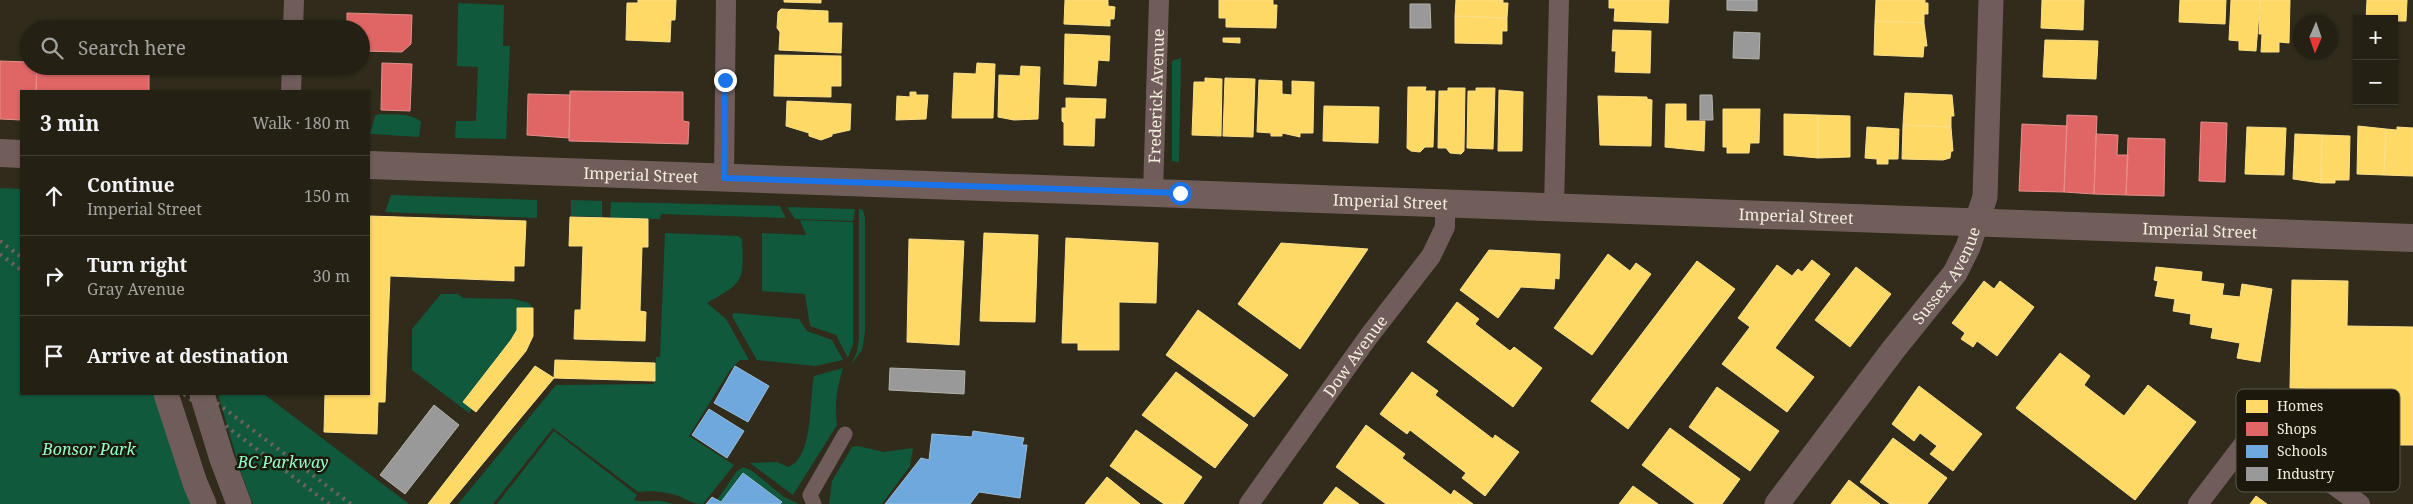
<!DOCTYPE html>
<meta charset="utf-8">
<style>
body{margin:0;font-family:"Noto Serif",serif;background:#2c281d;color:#f1f3f6}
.controls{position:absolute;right:15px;top:15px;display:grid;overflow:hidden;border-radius:0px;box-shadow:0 1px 4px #0004}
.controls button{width:45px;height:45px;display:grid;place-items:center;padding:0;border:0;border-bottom:1px solid #413e34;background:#242014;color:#f1f3f6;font:25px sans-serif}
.compass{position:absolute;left:2293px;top:15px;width:45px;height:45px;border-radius:50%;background:#242014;box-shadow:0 1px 4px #0004;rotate:182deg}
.stop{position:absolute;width:15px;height:15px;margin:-11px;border:4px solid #1a73e8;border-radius:50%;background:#fff}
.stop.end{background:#1a73e8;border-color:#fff;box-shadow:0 1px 5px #0008}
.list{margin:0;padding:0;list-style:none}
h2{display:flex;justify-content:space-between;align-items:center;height:65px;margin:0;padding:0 20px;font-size:21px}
h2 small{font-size:16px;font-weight:400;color:#a3a3a0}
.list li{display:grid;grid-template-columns:32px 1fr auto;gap:15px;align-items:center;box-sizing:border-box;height:80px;padding:0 20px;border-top:1px solid #413e34}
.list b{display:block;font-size:19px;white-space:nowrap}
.list p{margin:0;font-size:16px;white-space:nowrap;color:#a3a3a0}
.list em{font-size:16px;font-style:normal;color:#a3a3a0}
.icon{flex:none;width:28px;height:28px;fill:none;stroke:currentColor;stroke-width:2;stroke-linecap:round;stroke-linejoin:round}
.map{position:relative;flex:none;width:2413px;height:504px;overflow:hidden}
.search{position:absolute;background:#242014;box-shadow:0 1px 4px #0004;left:20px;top:20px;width:350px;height:55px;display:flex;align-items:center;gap:12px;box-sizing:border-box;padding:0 18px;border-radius:28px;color:#a3a3a0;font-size:19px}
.panel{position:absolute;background:#242014;box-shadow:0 1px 4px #0004;left:20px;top:90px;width:350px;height:305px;border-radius:0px}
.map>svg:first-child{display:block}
.green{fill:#10593c}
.homes{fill:#ffd966;stroke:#fbdf89}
.shops{fill:#e06666;stroke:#e58e89}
.schools{fill:#6fa8dc;stroke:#96bddc}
.industry{fill:#999;stroke:#b4b2ad}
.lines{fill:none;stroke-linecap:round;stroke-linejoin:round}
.pedestrian{stroke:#705d5b;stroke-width:15}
.minor{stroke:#705d5b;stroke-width:20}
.tertiary{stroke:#705d5b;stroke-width:25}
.secondary{stroke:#715d5a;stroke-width:28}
.rail{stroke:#6d635b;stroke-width:4;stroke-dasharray:2.5 5;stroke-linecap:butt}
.route{stroke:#1a73e8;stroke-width:6}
.labels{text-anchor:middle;stroke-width:5;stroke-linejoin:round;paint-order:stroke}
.street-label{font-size:16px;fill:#f2eddc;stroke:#1c180b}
.park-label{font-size:16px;font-style:italic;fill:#94feca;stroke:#1c180b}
.key{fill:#1c180b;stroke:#5c584a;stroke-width:1}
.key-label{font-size:14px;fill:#f2eddc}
</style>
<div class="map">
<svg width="2413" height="504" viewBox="0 0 2413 504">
<rect width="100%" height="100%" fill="#302b1a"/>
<path class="green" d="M458 3 504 5 503 46H510L506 139 455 138 456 121H476L478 67 457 66Z
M1181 58 1179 162 1172 161V61Z
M379 114C391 115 412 112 421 122L419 137 370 134 375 116Z
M0 188 21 189V394H155L192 504H0Z
M391 195 537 200V218L385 212Z
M571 200 602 201V217L571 216Z
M611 202 780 206 786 218 661 214 660 219 610 218Z
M787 207 855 209 853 221 795 219Z
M859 209 863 210 865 218V332L862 350 851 365 857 352 859 339Z
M800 220 853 222V344L848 358 836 335 810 326 805 294 762 291V233L806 235Z
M665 233 738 236 742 239C744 282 744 282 707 303L726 319 749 360H740L730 370 689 436 734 465 703 504C693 504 689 501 681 497 669 492 650 490 638 492L553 428 493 504H458L556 385 654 384 656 357H660Z
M441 294H458L463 298 514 299 529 303 532 308H517V330L511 340 463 402 472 409 469 413 412 370V329Z
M736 313 799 319 807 331 832 340 843 360 815 366 757 360 733 318 732 314Z
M843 368C837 388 834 404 837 425L793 495 750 463 777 462 788 467C814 458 809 400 814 376Z
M218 394H264L409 504H253L240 470Z
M554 431 637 495 634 500C649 504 655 497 673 504H497Z
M858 446 884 452 913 448 910 466 882 504H829L832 481 852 447Z
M743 467 751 470 784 497 799 504H780L782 501 743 473 721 502 717 500 737 471Z"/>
<path class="homes" d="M638 0H676L675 20H671L670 42 626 40 627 3H638Z
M784 0H821V3L784 2Z
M1065 0H1108V6L1115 7 1114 19H1110V26L1064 24Z
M1219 0H1273V5H1277L1276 28 1226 27V18H1219Z
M1456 0H1503V3H1508L1507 18 1455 16Z
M1609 0H1669L1668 23 1614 21 1615 8H1609Z
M1876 0H1925V3H1928V14H1924V23L1875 21Z
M2042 0H2084L2083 30 2041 28Z
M2180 0H2226L2225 24 2179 22Z
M2231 0H2260L2256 51 2239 50V41L2229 40Z
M2260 0H2290L2289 43 2279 42V52H2261L2262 34H2259Z
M2367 0H2407L2406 21H2394V19H2366Z
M781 9 828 11V23H842L841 53 779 50 780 32 777 28 778 12Z
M1455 16 1507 18V31H1502V44L1455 43Z
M1875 21 1924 23 1927 46H1924L1923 57 1874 55Z
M1613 30 1651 31 1650 73 1615 72 1616 51H1612Z
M1065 34 1110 36 1109 61 1098 60 1096 86 1064 84Z
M1223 38H1240V43L1223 42Z
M2045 40 2098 41 2096 79 2043 77Z
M775 55 841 56V86H831V97L774 96Z
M977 63 995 64 993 118H952L954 73 976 74Z
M1021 66 1040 67 1038 119 1014 120 998 117 999 75 1020 76Z
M1205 78 1222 79 1221 136 1192 135 1194 82H1205Z
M1225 78 1255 79 1253 137 1223 136Z
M1259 80 1282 81V94L1292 95V81L1314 82 1313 133H1300V137L1282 133V136H1271V133L1257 132Z
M1408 87H1426L1425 91H1435L1433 147H1425L1420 152 1411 151 1407 148Z
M1448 88H1465L1464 151 1461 154 1450 153 1446 148H1438L1439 91H1448Z
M1476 88H1495L1493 149 1467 148 1468 91H1476Z
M1499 90 1523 92 1522 151H1498Z
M910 92H916V95H928L926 119 896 120 897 96 910 97Z
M1905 93 1952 95 1954 116H1951V127L1903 125Z
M1598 96 1647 97V99L1652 100 1651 146 1600 145Z
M1066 98 1106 99 1105 118H1095L1094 146 1064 145V123L1062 121V108H1066Z
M787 101 851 104 850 130 832 134V136L821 140 809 136V133L786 126Z
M1666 104H1686V121H1705L1704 151 1665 147Z
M1324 106 1379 107 1378 143 1323 141Z
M1723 109H1760L1759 143H1750L1749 153H1727V147H1723Z
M1784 114 1818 115V158L1784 155Z
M1818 115 1850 116V157L1818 158Z
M1903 125 1951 127 1953 151H1951L1950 158 1943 160 1902 159Z
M2358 126 2386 129 2384 175 2357 174Z
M1867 127 1899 129 1898 159H1888V164H1877V159L1865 158Z
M2247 127 2286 128 2284 175 2245 174Z
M2397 127 2413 128V176L2384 175 2386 129 2397 130Z
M2295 134 2322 135 2321 183 2293 179Z
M2322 135 2350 136 2349 180H2335V183H2321Z
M369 216 526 221 524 266H514V281L390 276 385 402H378L377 434 324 432 325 394H369Z
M570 217 648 219V247H642L640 311 646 312 645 341 574 339 575 310H581L583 246H569Z
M984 233 1038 235 1035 322 980 321Z
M1066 238 1158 243 1156 303 1119 302V350H1078V343H1062Z
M909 239 964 241 959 345 907 342Z
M1281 243 1368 249 1300 349 1238 304Z
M1489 250 1560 254 1559 279 1555 278 1554 289 1521 287 1498 318 1460 290Z
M1608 254 1630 271 1636 263 1651 274 1592 355 1554 328Z
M1812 260 1830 274 1775 348 1814 377 1787 412 1722 364 1750 327 1738 318 1777 265 1792 276 1798 269 1802 272Z
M1697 261 1735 289 1628 429 1591 401Z
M1856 267 1891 294 1850 347 1815 320Z
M2156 267 2202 272 2201 281 2224 284 2222 295 2240 297 2242 284 2272 289 2260 362 2237 358 2240 343 2211 338 2213 328 2190 324 2191 314 2173 311 2175 299 2155 296 2158 281 2154 280Z
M2292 280 2348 281 2347 326 2413 327V445H2369L2371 390 2290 388Z
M1984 281 1994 289 2000 281 2034 307 1997 356 1977 341 1973 347 1961 339 1965 333 1952 323Z
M1457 302 1479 319 1475 324 1510 351 1514 347 1542 368 1513 407 1427 342Z
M517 308H533V336L526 351 476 412 463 402 511 340 517 330Z
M1198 310 1288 375 1254 417 1166 355Z
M2060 353 2090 376 2084 385 2124 416 2148 385 2196 422 2135 500 2016 408Z
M555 360 655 363V381L554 378Z
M535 366 554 378 449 504H428Z
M1176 372 1248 425 1215 468 1142 415Z
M1412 372 1438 391 1435 395 1493 439 1495 435 1519 452 1485 496 1462 478 1466 473 1410 430 1407 434 1380 414Z
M1919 386 1982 434 1953 471 1930 454 1937 446 1920 433 1914 441 1892 424Z
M1717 387 1779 431 1750 471 1689 427Z
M1366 425 1405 454 1402 458 1451 495 1454 490 1473 504H1386L1336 467Z
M1670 428 1740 479 1722 504H1695L1642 465Z
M1136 430 1202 477 1183 504H1164L1110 466Z
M1893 438 1947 478 1927 504H1890L1860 482Z
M1107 477 1140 504H1085Z
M1849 480 1880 504H1831Z
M1633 486 1658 504H1619Z
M1336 487 1359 504H1323Z
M2256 496 2267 504H2250Z"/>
<path class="shops" d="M347 13 412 15 411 44 402 52 361 51V29H347Z
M0 61 29 62V66H37L36 91H21V120L0 119Z
M382 63 412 64 410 111 381 110Z
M37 66H149V91H36Z
M570 91 683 92V121L689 122 688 144 569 141Z
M528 94 570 95 569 138 527 135Z
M2067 115 2097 116 2094 194 2064 192Z
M2201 122 2227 123 2225 182 2199 181Z
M2022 124 2067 126 2064 192 2019 191Z
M2096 134 2118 135 2117 155H2128L2126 195 2094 194Z
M2128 138 2165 139 2164 196 2126 195Z"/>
<path class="schools" d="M735 366 769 386 748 422 714 403Z
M709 409 744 431 727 458 692 435Z
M973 431 1024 438 1022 445H1027L1020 498 979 492 970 504H885L921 458 929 460 932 434 972 437Z
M743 473 782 502 780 504H706L712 497 721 502Z"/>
<path class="industry" d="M1727 0H1757V11L1727 10Z
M1410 4H1430L1431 28H1410Z
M1734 32 1760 33 1759 59 1733 58Z
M1700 95H1712L1713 120H1700Z
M890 368 965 371 964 394 889 390Z
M434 405 459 425 405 494 380 475Z"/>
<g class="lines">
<path class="pedestrian" d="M814 504 810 495 845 434"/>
<g class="minor">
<path d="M293 29 294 0"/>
<path d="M291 91 292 66"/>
<path d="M724 178 726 0"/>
<path id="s1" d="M1153 192 1159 0"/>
<path d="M1554 207 1559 0"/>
<path id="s2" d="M1249 504 1369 336 1431 256 1445 227V203"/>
<path d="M2198 504 2243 445 2250 438 2258 435 2275 442 2360 504"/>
</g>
<g class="tertiary">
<path d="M166 394 195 483 204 504"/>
<path d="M202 394 222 459 239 504"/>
<path id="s3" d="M1777 504 1893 350 1955 273 1968 247 1985 197 1991 0"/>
</g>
<g class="secondary">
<path d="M0 153 21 154"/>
<path id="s4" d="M369 165 2413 238"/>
</g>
<path class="rail" d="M0 241 21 257
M0 254 21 270
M184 394 329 504
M205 394 351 504"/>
</g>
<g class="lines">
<path class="route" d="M725 80 724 178 1180 193"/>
</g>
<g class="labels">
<g class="street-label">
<text dy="6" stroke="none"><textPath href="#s1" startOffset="96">Frederick Avenue</textPath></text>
<text dy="6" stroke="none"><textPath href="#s4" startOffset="272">Imperial Street</textPath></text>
<text dy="6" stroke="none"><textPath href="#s4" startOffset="1022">Imperial Street</textPath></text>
<text dy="6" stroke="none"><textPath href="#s4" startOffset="1428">Imperial Street</textPath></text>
<text dy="6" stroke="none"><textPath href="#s4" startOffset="1832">Imperial Street</textPath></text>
<text dy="6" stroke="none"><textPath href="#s3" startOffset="285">Sussex Avenue</textPath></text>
<text dy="6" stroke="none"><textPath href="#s2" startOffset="182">Dow Avenue</textPath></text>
</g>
<g class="park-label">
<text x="89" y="455">Bonsor Park</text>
<text x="283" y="468">BC Parkway</text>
</g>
</g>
<rect x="2236" y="389" width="164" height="103" rx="8" class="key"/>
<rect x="2246" y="400" width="22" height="13" fill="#ffd966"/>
<rect x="2246" y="422" width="22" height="14" fill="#e06666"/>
<rect x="2246" y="445" width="22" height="13" fill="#6fa8dc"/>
<rect x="2246" y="467" width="22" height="14" fill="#999"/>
<g class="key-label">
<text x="2277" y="411">Homes</text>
<text x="2277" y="434">Shops</text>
<text x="2277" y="456">Schools</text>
<text x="2277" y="479">Industry</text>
</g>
</svg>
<div class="controls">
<button>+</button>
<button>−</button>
</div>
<svg class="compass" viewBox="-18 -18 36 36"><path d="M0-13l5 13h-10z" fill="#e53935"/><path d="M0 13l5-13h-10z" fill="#a3a3a0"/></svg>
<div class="stop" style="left:1180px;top:193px"></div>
<div class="stop end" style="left:725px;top:80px"></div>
<div class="search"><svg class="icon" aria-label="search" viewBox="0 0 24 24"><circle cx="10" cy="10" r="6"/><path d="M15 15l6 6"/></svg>Search here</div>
<section class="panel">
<h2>3 min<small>Walk · 180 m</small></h2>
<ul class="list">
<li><svg class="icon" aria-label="ahead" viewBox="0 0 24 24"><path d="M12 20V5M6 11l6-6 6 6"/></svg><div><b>Continue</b><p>Imperial Street</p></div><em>150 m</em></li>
<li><svg class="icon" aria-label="right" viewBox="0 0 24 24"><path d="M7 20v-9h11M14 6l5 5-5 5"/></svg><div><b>Turn right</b><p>Gray Avenue</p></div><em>30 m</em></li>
<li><svg class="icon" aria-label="arrive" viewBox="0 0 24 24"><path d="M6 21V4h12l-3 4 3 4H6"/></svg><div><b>Arrive at destination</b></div></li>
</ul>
</section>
</div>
